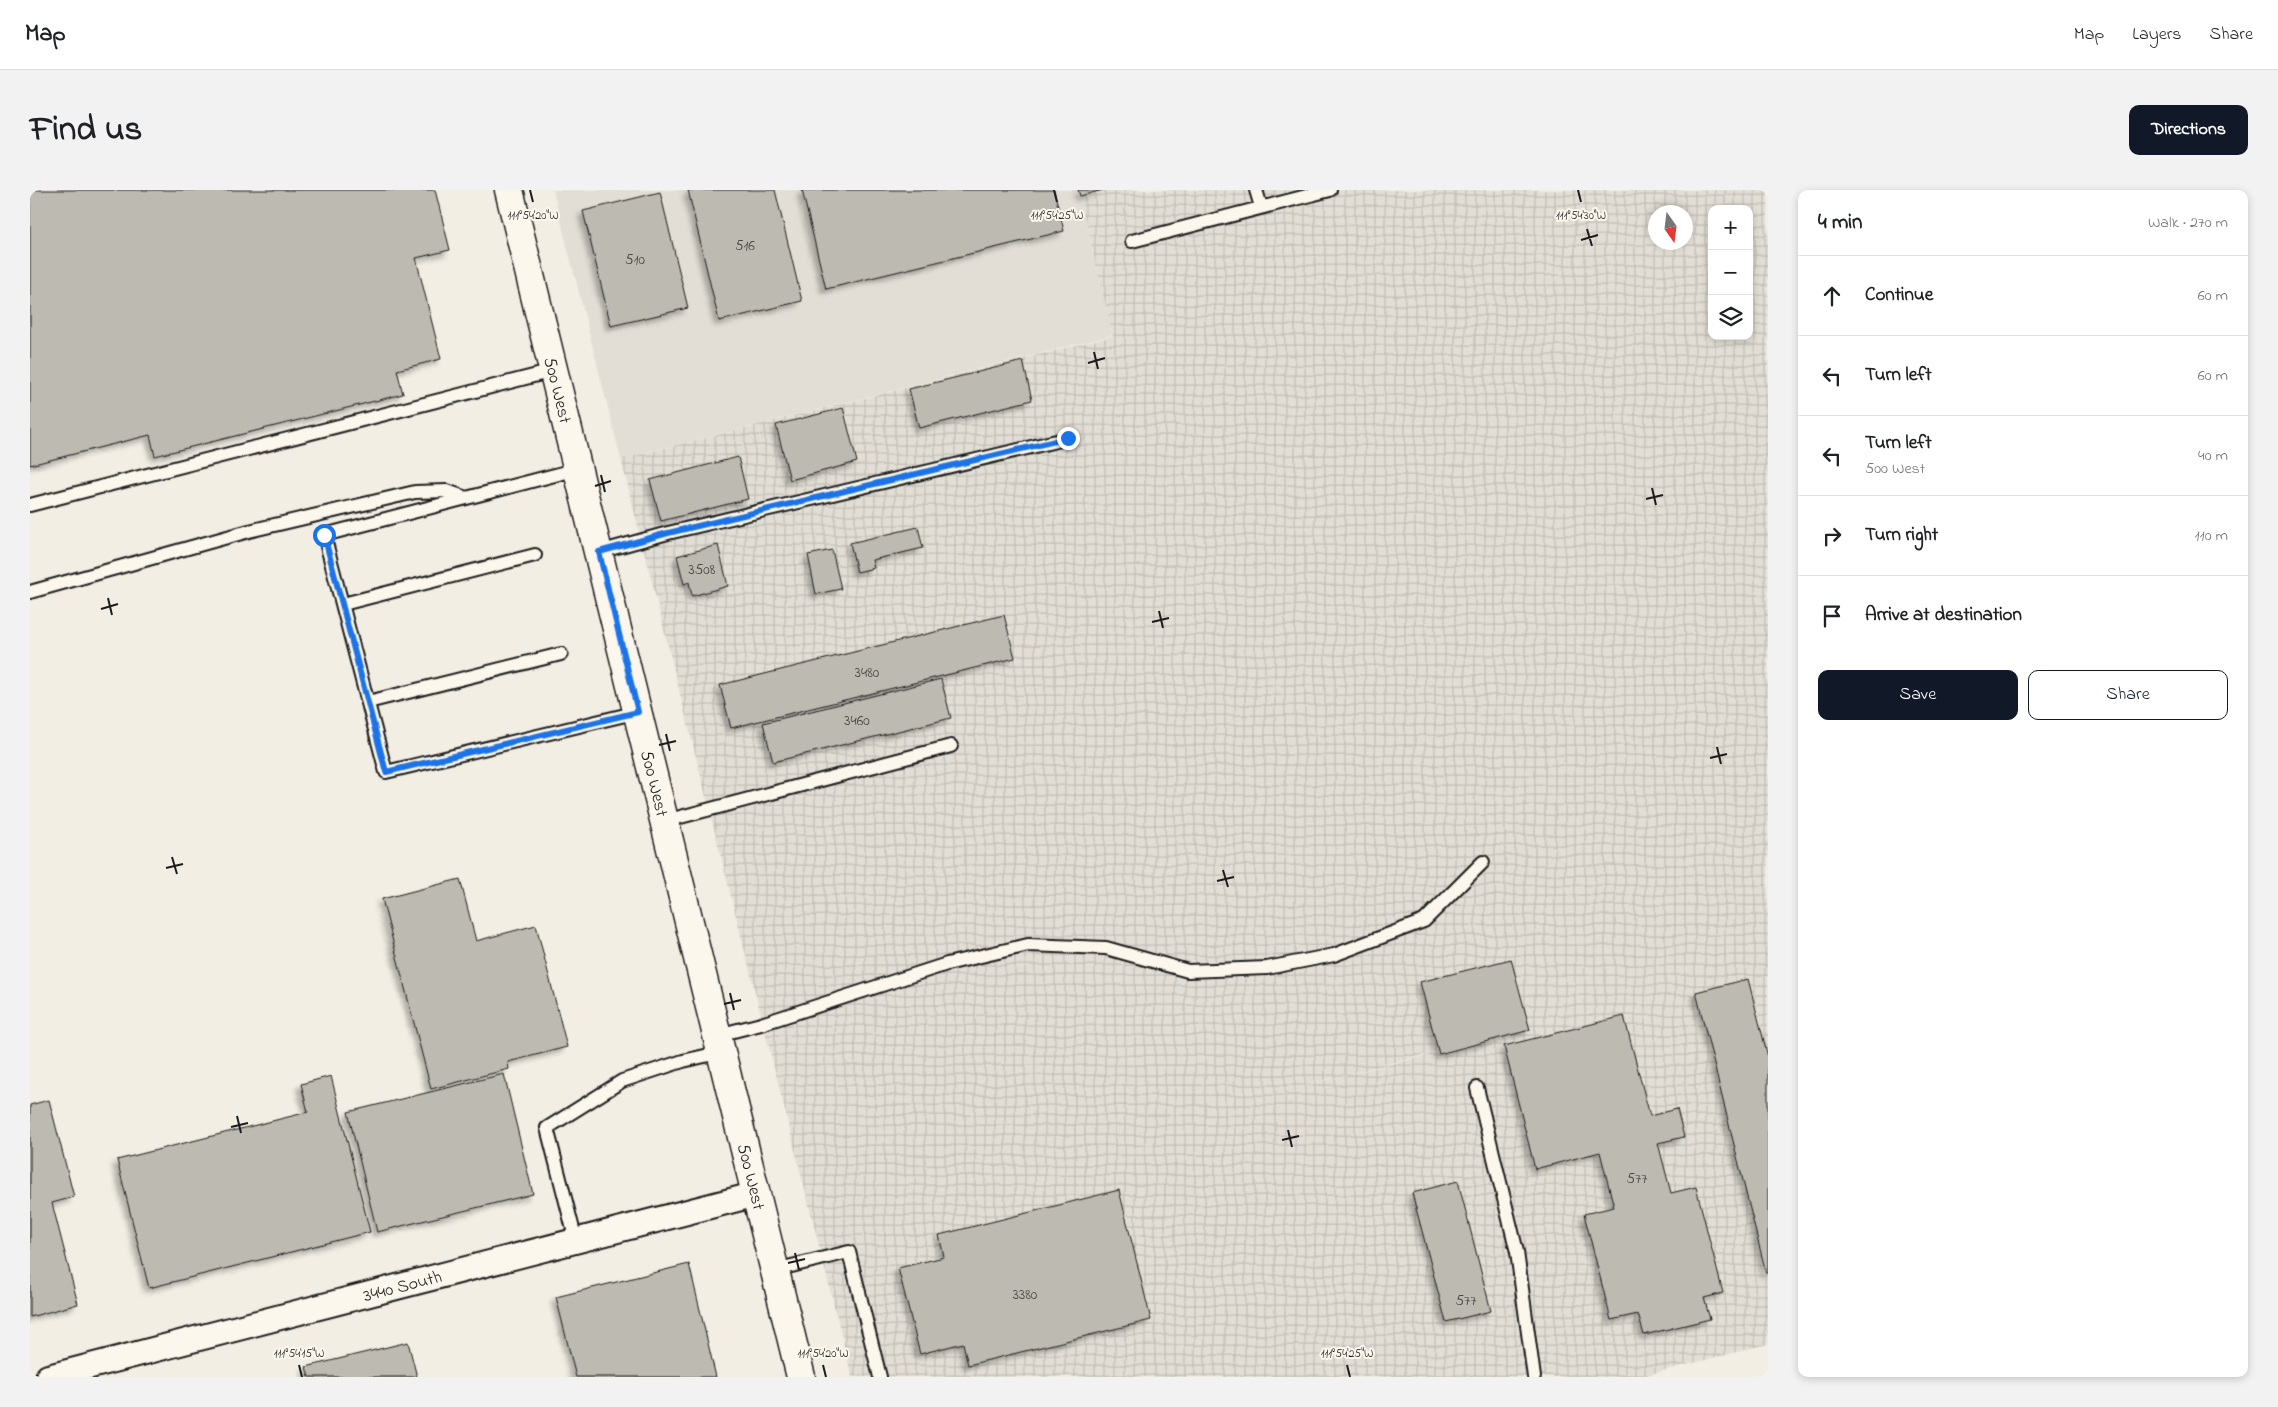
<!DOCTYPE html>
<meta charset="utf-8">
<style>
body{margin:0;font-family:"Indie Flower",sans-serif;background:#f2f2f2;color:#202124}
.controls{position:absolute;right:15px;top:15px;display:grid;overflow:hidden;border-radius:10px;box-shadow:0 2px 8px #0003}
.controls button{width:45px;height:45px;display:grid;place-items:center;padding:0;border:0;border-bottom:1px solid #e0e0e0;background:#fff;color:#202124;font:25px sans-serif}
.compass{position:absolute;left:1618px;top:15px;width:45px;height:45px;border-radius:50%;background:#fff;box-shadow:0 2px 8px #0003;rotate:166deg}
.stop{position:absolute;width:15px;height:15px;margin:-11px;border:4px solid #1a73e8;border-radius:50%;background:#fff}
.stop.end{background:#1a73e8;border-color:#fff;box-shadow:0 1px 5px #0008}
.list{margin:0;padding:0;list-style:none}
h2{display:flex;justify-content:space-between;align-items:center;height:65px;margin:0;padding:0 20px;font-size:21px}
h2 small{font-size:16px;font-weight:400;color:#757577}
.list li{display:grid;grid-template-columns:32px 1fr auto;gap:15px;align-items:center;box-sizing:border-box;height:80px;padding:0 20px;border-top:1px solid #e0e0e0}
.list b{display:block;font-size:19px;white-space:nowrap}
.list p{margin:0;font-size:16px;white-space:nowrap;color:#757577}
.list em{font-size:16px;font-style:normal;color:#757577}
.actions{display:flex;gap:10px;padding:15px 20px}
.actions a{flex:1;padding:11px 0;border:1px solid #111827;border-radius:10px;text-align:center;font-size:18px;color:#111827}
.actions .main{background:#111827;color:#fff}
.icon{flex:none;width:28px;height:28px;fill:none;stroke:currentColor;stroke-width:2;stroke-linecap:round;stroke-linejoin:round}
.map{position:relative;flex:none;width:1738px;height:1187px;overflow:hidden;border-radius:10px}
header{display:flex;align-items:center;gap:30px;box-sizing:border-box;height:70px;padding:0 25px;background:#fff;border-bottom:1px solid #e0e0e0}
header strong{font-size:24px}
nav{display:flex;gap:28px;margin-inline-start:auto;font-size:18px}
.intro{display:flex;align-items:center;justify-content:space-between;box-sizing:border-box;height:120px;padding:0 30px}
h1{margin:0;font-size:35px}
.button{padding:12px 22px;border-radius:10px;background:#111827;color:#fff;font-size:18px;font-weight:700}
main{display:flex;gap:30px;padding:0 30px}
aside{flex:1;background:#fff;border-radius:10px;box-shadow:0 2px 8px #0003}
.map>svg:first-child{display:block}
.built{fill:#e2ded5}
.industrial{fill:url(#industrial-grid);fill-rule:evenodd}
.building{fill:#bdbab1;stroke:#1c1c1c;filter:url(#shadow)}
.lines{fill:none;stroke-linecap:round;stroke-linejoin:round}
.lane-casing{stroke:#1c1c1c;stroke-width:16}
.street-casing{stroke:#1c1c1c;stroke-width:28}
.secondary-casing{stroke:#1c1c1c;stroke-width:31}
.lane{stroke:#fbf7ec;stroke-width:12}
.street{stroke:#fbf7ec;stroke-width:24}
.secondary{stroke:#fbf7ec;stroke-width:28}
.route{stroke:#1a73e8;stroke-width:6}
.ticks{fill:none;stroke:#1c1c1c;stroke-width:2}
.labels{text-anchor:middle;stroke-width:4;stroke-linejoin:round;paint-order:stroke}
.number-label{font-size:15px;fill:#444441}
.street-label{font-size:18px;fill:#1c1c1c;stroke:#fbf7ec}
.ticks-label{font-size:12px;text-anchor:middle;fill:#1c1c1c;stroke:#fbf7ec;stroke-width:4;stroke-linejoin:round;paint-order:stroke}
</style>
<header>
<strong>Map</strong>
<nav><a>Map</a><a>Layers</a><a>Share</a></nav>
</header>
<div class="intro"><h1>Find us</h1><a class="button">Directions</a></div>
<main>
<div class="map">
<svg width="1738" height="1187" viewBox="0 0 1738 1187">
<defs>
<pattern id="industrial-grid" width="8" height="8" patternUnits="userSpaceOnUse" patternTransform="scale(1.25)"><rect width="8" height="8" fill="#e2ded5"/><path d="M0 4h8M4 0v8" fill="none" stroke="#c1beb6"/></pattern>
<filter id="shadow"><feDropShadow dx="-4.5" dy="4.5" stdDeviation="2.5" flood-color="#0004"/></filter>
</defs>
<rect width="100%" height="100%" fill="#f2eee4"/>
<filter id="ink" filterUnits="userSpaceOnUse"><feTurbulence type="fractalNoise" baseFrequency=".02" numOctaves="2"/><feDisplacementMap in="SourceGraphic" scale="10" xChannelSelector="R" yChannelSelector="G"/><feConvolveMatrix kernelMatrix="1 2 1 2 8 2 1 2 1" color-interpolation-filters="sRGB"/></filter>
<g filter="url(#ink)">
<path class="built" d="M523 0H1048L1083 145 591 269Z"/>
<path class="industrial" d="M1048 0H1738V1154L1609 1187H822L591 269 1083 146ZM1682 19H1719V146H1682ZM1626 22H1656V52H1626ZM1410 861V862L1252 901Z"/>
<path class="building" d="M0 0H405L420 60 386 68 411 169 367 180 373 204 125 266 120 245 0 275Z
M658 0H745L772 111 689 131Z
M772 0H1024L1034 41 796 99Z
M1048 0H1073L1050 6Z
M630 2 658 118 581 136 553 21Z
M993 171 1002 210 889 238 879 199Z
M813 218 827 272 760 290 746 235Z
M708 267 718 309 631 331 620 290Z
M888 337 893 358 842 370 844 378 827 382 820 353Z
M688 355 698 396 662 406 659 392 654 394 647 366Z
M802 360 811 399 786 404 778 365Z
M974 425 985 468 701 538 690 495Z
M911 489 921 528 743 572 733 533Z
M430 689 446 751 506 735 537 857 478 872 479 879 401 899 352 709Z
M1481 769 1500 840 1409 864 1390 792Z
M1718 789 1738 867V1082L1736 1083 1666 802Z
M1594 826 1620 926 1647 919 1654 947 1628 953 1641 1003 1666 997 1693 1103 1674 1108 1680 1129 1614 1145 1608 1124 1581 1130 1554 1024 1584 1017 1570 962 1505 979 1474 856Z
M474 884 503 1004 347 1042 318 922Z
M301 886 340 1042 119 1098 87 970 278 922 271 894Z
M19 910 44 1007 22 1013 48 1114 0 1127V915Z
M1428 991 1461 1121 1416 1132 1382 1003Z
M1089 1000 1121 1130 938 1175 933 1153 890 1164 868 1078 914 1067 909 1045Z
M659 1074 686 1187H546L526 1107Z
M378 1152 387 1187H279L276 1177Z"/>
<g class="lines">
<defs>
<path id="lane" d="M1226 0 1231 17
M1102 51 1300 0
M548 279 294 345 356 582 608 522
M0 315 523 181
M569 362 638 343 1039 248
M0 402 219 341 385 302 417 301 436 308
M313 414 505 365
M338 512 531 464
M635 631 921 556
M688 845 731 834 917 774 998 755 1076 758 1158 781 1237 778 1304 765 1394 731 1453 672
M1447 898 1487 1062 1504 1187
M546 1051 517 938 592 891 653 871 692 862
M745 1080 819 1062 850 1187"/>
<g id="street">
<path id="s1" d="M18 1187 727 1004"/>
</g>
<g id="secondary">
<path id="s2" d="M479 0 771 1187"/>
</g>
</defs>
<use href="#lane" class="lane-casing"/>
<use href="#street" class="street-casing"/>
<use href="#secondary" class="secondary-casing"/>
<use href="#lane" class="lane"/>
<use href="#street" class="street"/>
<use href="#secondary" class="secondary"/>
</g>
</g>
<g class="lines" filter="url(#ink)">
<path class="route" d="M294 345 356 582 608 522 569 362 638 343 1038 248"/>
</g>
<path class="ticks" d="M500 0 503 12M1024 0 1027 12M1548 0 1551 12M1557 39 1562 56M1551 50 1568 45M1064 162 1068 179M1058 173 1075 168M571 285 575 302M565 296 581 291M1622 298 1626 315M1616 309 1633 305M78 408 82 425M71 419 88 414M1129 421 1133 438M1122 432 1139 428M636 544 640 561M629 555 646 551M1687 557 1691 574M1680 568 1697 564M142 667 147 684M136 678 153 674M1193 680 1198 697M1187 691 1204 687M700 803 704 820M694 814 711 810M207 926 211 943M201 937 218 933M1258 940 1262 957M1252 950 1269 946M765 1063 769 1080M758 1073 775 1069M269 1175 272 1187M793 1175 796 1187M1317 1175 1320 1187"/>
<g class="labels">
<g class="number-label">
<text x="715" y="60">516</text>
<text x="605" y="74">510</text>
<text x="672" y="384">3508</text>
<text x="837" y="487">3480</text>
<text x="827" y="535">3460</text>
<text x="1607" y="993">577</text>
<text x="995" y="1109">3380</text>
<text x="1436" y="1115">577</text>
</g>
<g class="street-label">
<text dy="6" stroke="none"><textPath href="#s2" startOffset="206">500 West</textPath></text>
<text dy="6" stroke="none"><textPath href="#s2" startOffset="611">500 West</textPath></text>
<text dy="6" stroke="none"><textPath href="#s2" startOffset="1016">500 West</textPath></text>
<text dy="6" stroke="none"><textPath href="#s1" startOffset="366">3440 South</textPath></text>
</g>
</g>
<g class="ticks-label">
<text x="503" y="29">111°54'20"W</text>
<text x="1027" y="29">111°54'25"W</text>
<text x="1551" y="29">111°54'30"W</text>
<text x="269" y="1167">111°54'15"W</text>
<text x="793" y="1167">111°54'20"W</text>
<text x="1317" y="1167">111°54'25"W</text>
</g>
</svg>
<div class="controls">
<button>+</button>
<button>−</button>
<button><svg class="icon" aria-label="layers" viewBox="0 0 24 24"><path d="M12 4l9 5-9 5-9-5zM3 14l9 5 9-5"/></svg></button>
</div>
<svg class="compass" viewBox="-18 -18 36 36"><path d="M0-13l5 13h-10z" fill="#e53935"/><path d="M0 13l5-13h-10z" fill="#757577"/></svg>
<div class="stop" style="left:294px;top:345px"></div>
<div class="stop end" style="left:1038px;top:248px"></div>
</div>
<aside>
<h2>4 min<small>Walk · 270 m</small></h2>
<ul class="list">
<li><svg class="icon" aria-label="ahead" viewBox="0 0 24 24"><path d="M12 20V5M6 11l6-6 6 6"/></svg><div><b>Continue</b></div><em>60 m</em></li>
<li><svg class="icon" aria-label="left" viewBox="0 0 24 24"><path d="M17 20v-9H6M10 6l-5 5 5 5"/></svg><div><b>Turn left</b></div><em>60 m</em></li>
<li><svg class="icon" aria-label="left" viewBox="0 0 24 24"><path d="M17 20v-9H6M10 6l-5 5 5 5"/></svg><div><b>Turn left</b><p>500 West</p></div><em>40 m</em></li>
<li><svg class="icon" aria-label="right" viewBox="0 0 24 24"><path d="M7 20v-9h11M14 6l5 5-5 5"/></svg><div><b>Turn right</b></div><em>110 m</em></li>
<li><svg class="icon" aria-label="arrive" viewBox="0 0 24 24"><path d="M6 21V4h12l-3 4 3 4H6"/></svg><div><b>Arrive at destination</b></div></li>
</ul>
<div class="actions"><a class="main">Save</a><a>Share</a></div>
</aside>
</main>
